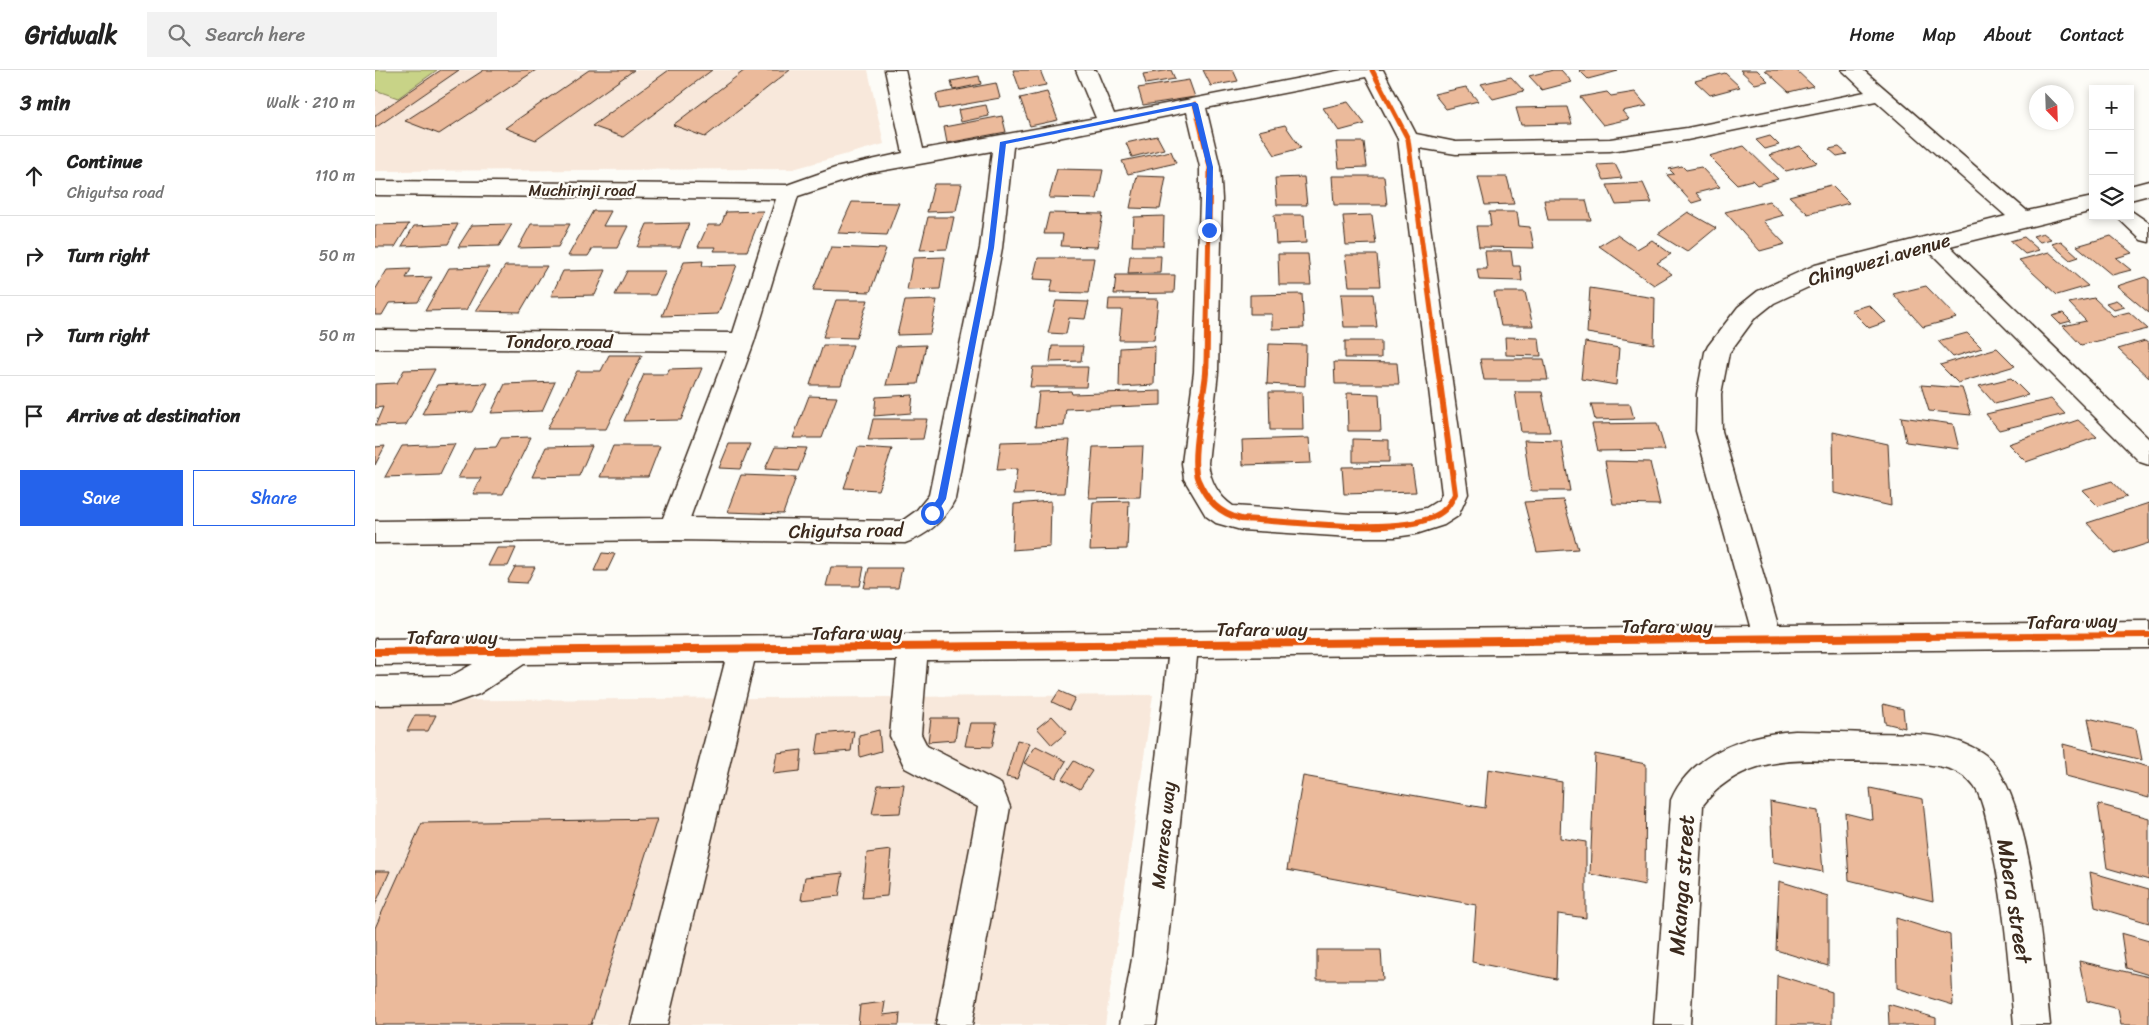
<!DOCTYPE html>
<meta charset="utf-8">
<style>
body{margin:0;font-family:Sriracha,sans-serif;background:#f2f2f2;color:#222}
.controls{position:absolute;right:15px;top:15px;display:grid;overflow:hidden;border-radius:0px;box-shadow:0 2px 8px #0003}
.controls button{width:45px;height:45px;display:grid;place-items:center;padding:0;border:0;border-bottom:1px solid #e0e0e0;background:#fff;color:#222;font:25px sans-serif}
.compass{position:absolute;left:1654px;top:15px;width:45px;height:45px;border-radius:50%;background:#fff;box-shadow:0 2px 8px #0003;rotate:157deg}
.stop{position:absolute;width:15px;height:15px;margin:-11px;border:4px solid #2563eb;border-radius:50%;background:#fff}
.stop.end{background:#2563eb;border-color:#fff;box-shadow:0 1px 5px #0008}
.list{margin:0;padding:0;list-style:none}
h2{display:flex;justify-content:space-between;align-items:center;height:65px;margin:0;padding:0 20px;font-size:21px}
h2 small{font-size:16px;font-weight:400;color:#767676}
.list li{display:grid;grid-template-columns:32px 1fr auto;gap:15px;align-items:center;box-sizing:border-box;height:80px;padding:0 20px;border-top:1px solid #e0e0e0}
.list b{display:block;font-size:19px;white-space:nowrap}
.list p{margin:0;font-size:16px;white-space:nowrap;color:#767676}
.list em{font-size:16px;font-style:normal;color:#767676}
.actions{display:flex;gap:10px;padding:15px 20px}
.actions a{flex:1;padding:11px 0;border:1px solid #2563eb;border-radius:0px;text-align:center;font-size:18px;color:#2563eb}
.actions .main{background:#2563eb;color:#fff}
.icon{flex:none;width:28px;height:28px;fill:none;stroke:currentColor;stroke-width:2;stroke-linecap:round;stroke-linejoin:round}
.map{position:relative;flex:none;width:1774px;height:955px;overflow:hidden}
header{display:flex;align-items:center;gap:30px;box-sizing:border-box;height:70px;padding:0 25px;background:#fff;border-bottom:1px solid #e0e0e0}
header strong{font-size:24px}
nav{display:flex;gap:28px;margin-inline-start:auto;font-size:18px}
.search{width:350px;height:45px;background:#f2f2f2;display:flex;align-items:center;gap:12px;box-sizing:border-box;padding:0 18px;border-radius:0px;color:#767676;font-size:19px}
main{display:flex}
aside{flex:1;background:#fff}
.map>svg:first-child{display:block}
.built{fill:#f8e8db}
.green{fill:#c8d387;stroke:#827e52}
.building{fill:#ebba9b;stroke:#3b2a1e}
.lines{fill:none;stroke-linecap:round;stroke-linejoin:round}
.minor-casing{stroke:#3b2a1e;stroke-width:3}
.minor{fill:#fdfcf7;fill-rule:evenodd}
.cycleway-far2-casing{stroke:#fdfcf7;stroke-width:8}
.cycleway-far1-casing{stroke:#fdfcf7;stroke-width:9}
.cycleway-casing{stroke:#fdfcf7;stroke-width:11}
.cycleway-far2{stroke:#e8590c;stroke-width:5}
.cycleway-far1{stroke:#e8590c;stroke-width:6}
.cycleway{stroke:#e8590c;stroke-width:8}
.route{fill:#2563eb}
.labels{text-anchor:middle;stroke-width:4.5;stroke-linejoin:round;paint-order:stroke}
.far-street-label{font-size:16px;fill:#3b2a1e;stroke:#fdfcf7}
.street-label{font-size:19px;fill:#3b2a1e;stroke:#fdfcf7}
.near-street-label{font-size:22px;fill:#3b2a1e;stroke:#fdfcf7}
</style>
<header>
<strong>Gridwalk</strong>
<div class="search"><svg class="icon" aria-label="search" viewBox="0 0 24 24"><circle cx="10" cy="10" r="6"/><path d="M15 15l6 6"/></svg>Search here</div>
<nav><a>Home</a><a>Map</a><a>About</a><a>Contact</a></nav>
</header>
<main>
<aside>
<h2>3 min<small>Walk · 210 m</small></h2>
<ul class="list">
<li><svg class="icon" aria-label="ahead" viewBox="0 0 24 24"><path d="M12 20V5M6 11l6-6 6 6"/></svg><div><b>Continue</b><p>Chigutsa road</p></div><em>110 m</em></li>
<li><svg class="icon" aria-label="right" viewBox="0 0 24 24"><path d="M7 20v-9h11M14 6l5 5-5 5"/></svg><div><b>Turn right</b></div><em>50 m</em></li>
<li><svg class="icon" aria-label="right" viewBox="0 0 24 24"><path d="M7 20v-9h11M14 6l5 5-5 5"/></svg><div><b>Turn right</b></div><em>50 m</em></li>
<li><svg class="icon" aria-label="arrive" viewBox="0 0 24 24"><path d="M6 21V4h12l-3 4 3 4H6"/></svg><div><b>Arrive at destination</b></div></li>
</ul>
<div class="actions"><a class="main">Save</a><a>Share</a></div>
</aside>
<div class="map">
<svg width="1774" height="955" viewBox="0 0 1774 955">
<rect width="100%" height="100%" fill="#fdfcf7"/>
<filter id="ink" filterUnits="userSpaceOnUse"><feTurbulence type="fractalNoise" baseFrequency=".02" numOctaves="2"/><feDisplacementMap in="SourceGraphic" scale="10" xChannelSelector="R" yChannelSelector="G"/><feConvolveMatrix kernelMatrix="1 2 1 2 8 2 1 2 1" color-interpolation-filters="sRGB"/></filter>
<g filter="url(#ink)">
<path class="built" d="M0 0H493L509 74 418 99 0 101Z
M778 625 730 955H0V631Z"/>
<path class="green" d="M0 0H62L23 28 0 20Z"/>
<path class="building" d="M66 0H84L0 58V45Z
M109 0H161L64 64 30 51Z
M214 0H259L161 70 130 58Z
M294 0H337L248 67 217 56Z
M370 0H415L330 67 298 55Z
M638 0H665L671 15 645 20Z
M796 0 800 9 771 14 768 4Z
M828 0H858L863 11 836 16Z
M1178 0H1186L1197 12 1167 20 1154 6Z
M1204 0H1241L1243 1 1213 9Z
M1365 0H1382L1393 11 1380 14Z
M1390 0H1421L1438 16 1414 22Z
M1350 3 1365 17 1335 25 1320 11Z
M604 6 606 14 578 20 576 11Z
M1136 7 1149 21 1118 29 1106 14Z
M814 10 820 27 768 35 763 18Z
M621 13 625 28 564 39 561 24Z
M1091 17 1103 31 1071 39 1059 24Z
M672 22 683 50 655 56 645 28Z
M1232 22 1236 26 1260 22 1272 36 1247 41 1254 49 1228 55 1205 27Z
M973 32 990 54 964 61 948 38Z
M611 35 614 46 586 52 583 40Z
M1192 37 1197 54 1146 55 1141 38Z
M627 46 631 62 572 73 569 57Z
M910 55 926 78 900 85 884 61Z
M782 66 789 79 757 87 751 73Z
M1395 66 1404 75 1390 79 1381 70Z
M961 72H989L992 97 964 98Z
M1369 76 1403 109 1382 115 1377 110 1362 114 1334 86Z
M1425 76 1442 93 1411 101 1394 85Z
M1464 77 1472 84 1462 86 1454 79Z
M796 81 801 93 753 104 747 91Z
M1240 94 1247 108 1229 110 1222 95Z
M1307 96 1311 100 1326 97 1345 117 1321 123 1327 130 1317 133 1292 105 1299 104 1294 99Z
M682 99 728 100 722 129 674 128Z
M762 106 791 107 785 139 755 138Z
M957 106H1009L1012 135H959Z
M929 107 932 135H902L900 108Z
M1103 107H1132L1139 134 1110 135Z
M1268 113 1277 133 1241 135 1232 115Z
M559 114H587L581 141 552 142Z
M1456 115 1474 133 1433 144 1414 126Z
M1169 130H1211L1216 150H1173Z
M1394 131 1409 145 1388 151 1410 174 1385 181 1350 142Z
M477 132 524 133 512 165 463 163Z
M218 141H236L228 156H253L242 178H218L213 186H193Z
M388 141 372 181H339L341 177H323L333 155H346L351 142Z
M1114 142H1142L1144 156 1155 157 1159 178 1104 177 1101 156H1116Z
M1313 142 1341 158 1312 182 1283 164Z
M674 143 728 144 722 177 686 176 688 164H669Z
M899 145H929L931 173 901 174Z
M997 145 1001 174 971 175 968 146Z
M789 146 788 176H757L759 147Z
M553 147H579L572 179 545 180Z
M314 153 305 177H262L272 154Z
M34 154 20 177H0V155Z
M83 154 73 174 27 176 39 156Z
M137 154 124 176 83 177 97 155Z
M156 154H195L183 177 143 178Z
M1668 163 1676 169 1665 172 1658 166Z
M1242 165 1262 179 1277 170 1296 184 1282 193 1297 204 1279 215 1224 176Z
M1736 166 1757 183 1741 188 1756 200 1737 205 1702 176Z
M1649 167 1664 180 1650 184 1635 171Z
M1686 171 1704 187 1695 190 1677 174Z
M456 177 511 179 495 222 438 220Z
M1110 181H1136L1138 196H1145L1147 211 1104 210 1102 199H1112Z
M1674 182 1713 216 1682 225 1644 190Z
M903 184H933L936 215H904Z
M970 185H1002L1005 216H974Z
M755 186H786L785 203 753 204Z
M570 187 565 219 532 220 538 188Z
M663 188H719L713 223 675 222 678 210 658 209Z
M328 191 327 196 362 195 343 244 287 246 309 192Z
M130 196H172L145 242 101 241Z
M114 197 91 240 50 241 74 198Z
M36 199 31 208 57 207 43 232 14 233 7 245H0V220L12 200Z
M231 200 220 225 176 226 188 201Z
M252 201H291L280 225H240Z
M741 205H800L799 223 739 224Z
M1770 207 1774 210V243L1742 216Z
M1551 216 1582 248 1548 257 1518 224Z
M1215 218 1280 228 1279 274 1212 263Z
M1119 222H1150L1158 256H1126Z
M927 224 929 258 897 259V244H875V225Z
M966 224H998L1002 257H969Z
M1719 228 1738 246 1754 242 1773 259 1706 275 1688 256 1711 251 1694 233Z
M734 229H783L779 270H744L747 240H733Z
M461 230H493L481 268 448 267Z
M562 230 555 264 522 265 530 231Z
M1741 230 1750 237 1739 240 1731 233Z
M681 231 714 232 710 249 694 248 691 264 673 263Z
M1494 235 1511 252 1494 258 1476 240Z
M1688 243 1696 251 1685 254 1677 246Z
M1592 263 1607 278 1578 287 1563 271Z
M1130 267 1164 268 1166 286 1131 285Z
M970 271H1006V288H970Z
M1770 271 1774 274V308L1743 279Z
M1210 272 1244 278 1241 315 1206 309Z
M894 274 931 275 930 316 892 314Z
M448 275H478L466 315H435Z
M551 275 543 314 511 315 521 276Z
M677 276H708L706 291 675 292Z
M780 276 779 315 744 317 745 278Z
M1622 278 1640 296 1583 313 1565 295Z
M234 285H267L231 359H172L202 301H226Z
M1105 289H1169L1173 310H1109Z
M959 292 1022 293 1024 314H960Z
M658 297H713L711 317H655Z
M327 298 306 350 249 351 269 304H292L294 299Z
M60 299 31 355 0 356 8 337 0 338V314L22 313 29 300Z
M1636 308 1653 325 1620 334 1604 316Z
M180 312 167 341 116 343 130 314Z
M113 313 98 342 47 344 62 315Z
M1546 315 1587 318 1596 345 1554 341Z
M696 321 697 324 786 321V335L691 339 689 356 660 357 664 322Z
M894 322H927L928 360H895Z
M1140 322H1167L1175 362H1146Z
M972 323 1004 324 1006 361H973Z
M538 325 536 343 499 346 501 327Z
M434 326 462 327 447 368H418Z
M1676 329 1690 344 1624 360 1611 344Z
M1216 334H1255L1259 349 1220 350Z
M1526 347 1578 354 1584 379 1531 372Z
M498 349H552L548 369 493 370Z
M1703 350 1722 367 1651 392 1633 374Z
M1282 353 1290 380 1223 381 1217 354Z
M1458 362 1513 374 1516 436 1459 423Z
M156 367 128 424H98L106 408H83L99 378 121 377 126 368Z
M934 368 936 393 868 395 867 370Z
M978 369 1014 370V392H978Z
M695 370 690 423 639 424 642 399 622 400 626 372Z
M1149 370 1186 371 1195 421H1156Z
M80 374 65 405 10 407 27 376Z
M354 374H375L365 399 344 398Z
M10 376 0 395V377Z
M217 376 204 406 157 407 171 377Z
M238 376H285L273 407H225Z
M768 376 765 427 714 428 718 377Z
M400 377 432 378 423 401 390 399Z
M483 377 517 379 503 420 469 418Z
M1230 391 1275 392 1285 435 1238 434Z
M1037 396 1041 422 969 424 967 397Z
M366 405 421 407 408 444 352 442Z
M1737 411 1752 427 1723 436 1707 420Z
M1188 430 1203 479 1162 482 1149 432Z
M676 431 675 477 637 480 639 434Z
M754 431 752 479 715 480 718 432Z
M1774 433V473L1740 484 1712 453Z
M122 478H141L133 496H113Z
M227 483 240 484 232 501H219Z
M140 497H160L152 513 132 512Z
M456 497H489L485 516H451Z
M494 498H527L523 518H489Z
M684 621 700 628 694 640 677 632Z
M1508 634 1528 639 1530 658 1510 653Z
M40 645H61L53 661H32Z
M677 646 692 662 677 675 662 658Z
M556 648H583L580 670 553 672Z
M1713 648 1761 659 1767 690 1719 678Z
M595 653H622L617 677 590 676Z
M504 660 506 681 485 687 484 665Z
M479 661 476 681 441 684 444 664Z
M642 670 655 673 642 709 631 707Z
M1688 674 1774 697V728L1691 706Z
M661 676 691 691 681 708 649 693Z
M427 680 425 701 398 704 402 683Z
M1220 684 1271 694 1270 815 1215 804Z
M699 691 717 701 705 719 687 709Z
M1113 699 1187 712 1185 768 1211 772V848L1183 844 1181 909 1097 892 1101 835 912 800 928 706 1110 738Z
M529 714 525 743 497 744 503 715Z
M1495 718 1548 729 1558 831 1474 810 1470 743 1498 750Z
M1395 732 1443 741 1448 802 1398 792Z
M1723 734 1774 748V810L1732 798Z
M282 749 216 955H0V858L47 753Z
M516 780 512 826 487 828 492 783Z
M0 801H15L0 835Z
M1715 802 1774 819V853L1720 837Z
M468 803 464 826 426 830 430 807Z
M1404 811 1453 826V896L1401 880Z
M1521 848 1575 865 1578 935 1522 918Z
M1746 863 1774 871V905L1751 898Z
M942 880H1006L1008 910H942Z
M1704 891 1774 907V955H1746L1743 939 1712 931Z
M1402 905 1457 922V955H1401Z
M510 932 508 945 525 943 524 955H483L485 935Z
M1513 934 1561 948V955H1514Z"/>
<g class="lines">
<defs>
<path id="minor" d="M510 0H530L548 79 721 48 701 0H721L739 44 967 0H1008L1041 64 1081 72 1235 69 1312 58 1490 22 1467 0H1488L1652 141 1718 127V141L1575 176 1774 369V395L1765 392 1554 181 1455 207 1399 233 1379 249 1354 283 1346 324 1347 361 1403 555 1774 552V578L822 587 791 889 781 955H745L757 889 793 588 552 590 546 664 552 676 626 714 635 737 597 955H561L603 737 530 698 515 666 522 590 379 592 292 955H256L350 592 149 594 104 624 76 634 0 635V607L76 606 98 594 0 595V569L1375 556 1321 361 1322 324 1330 282 1333 276 1363 237 1383 221 1440 195 1631 146 1501 31 1312 70 1235 81 1081 84 1044 78 1093 424 1083 446 1069 455 1041 464 1020 467H976L866 460 841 453 831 446 809 409 807 393 819 302 825 129V97L812 42 638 77 627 178 580 429C569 451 553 465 530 473L297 470 0 473V451L288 448 352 281 0 278V260L358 263 401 129 0 125V111L412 115 460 98 528 83ZM991 7 1023 69 1067 424 1064 430 1051 438 1020 444H976L858 436C843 426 835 410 833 393L843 302 847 129 845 97 831 38ZM617 81 605 178 554 425 541 441 527 451 315 448 379 272 423 126 494 103Z
M1774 111V125L1755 130V116Z
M1755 140 1774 153V172L1766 170 1741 146H1755Z
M1420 661C1444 661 1468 662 1491 663 1530 664 1572 661 1606 682 1657 713 1669 896 1675 955H1639C1634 897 1630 839 1618 782 1614 763 1611 741 1603 723 1599 714 1590 706 1582 702 1555 688 1486 693 1454 691 1405 688 1359 694 1328 735L1315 955H1279L1296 730C1316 683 1372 664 1420 661Z"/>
</defs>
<use href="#minor" class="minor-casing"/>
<use href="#minor" class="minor"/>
<defs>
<path id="cycleway-far2" d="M997 0 1033 69 1058 255
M820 34 835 97 832 255"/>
<path id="cycleway-far1" d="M832 253C832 270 832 287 831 303 829 327 814 391 823 410 832 431 844 443 866 449 912 451 1023 466 1060 446 1071 441 1075 434 1080 424L1057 253
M1423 568 1774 565"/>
<path id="cycleway" d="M0 582 1553 567"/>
</defs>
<use href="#cycleway-far2" class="cycleway-far2-casing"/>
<use href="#cycleway-far1" class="cycleway-far1-casing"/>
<use href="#cycleway" class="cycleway-casing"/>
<use href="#cycleway-far2" class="cycleway-far2"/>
<use href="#cycleway-far1" class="cycleway-far1"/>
<use href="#cycleway" class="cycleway"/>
</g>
</g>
<path class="route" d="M820 32 823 34 838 97 837 160 834 162 830 160 832 97 817 36 631 74 619 178 571 429 560 446H554V441L563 428 613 178 625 72Z"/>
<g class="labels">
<g class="far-street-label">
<text x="207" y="126">Muchirinji road</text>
</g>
<g class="street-label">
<text transform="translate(1504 189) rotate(-16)" y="7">Chingwezi avenue</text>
<text x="184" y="278">Tondoro road</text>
<text transform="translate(471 460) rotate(-1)" y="7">Chigutsa road</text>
<text transform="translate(1697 551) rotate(-1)" y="7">Tafara way</text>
<text x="1292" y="563">Tafara way</text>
<text x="887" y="566">Tafara way</text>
<text transform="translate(482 562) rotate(-1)" y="7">Tafara way</text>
<text x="77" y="574">Tafara way</text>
<text transform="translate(788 765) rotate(-84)" y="7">Manresa way</text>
</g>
<g class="near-street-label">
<text transform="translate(1306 815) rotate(-86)" y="8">Mkanga street</text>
<text transform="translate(1640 831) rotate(81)" y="8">Mbera street</text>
</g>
</g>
</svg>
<div class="controls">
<button>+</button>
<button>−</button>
<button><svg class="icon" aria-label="layers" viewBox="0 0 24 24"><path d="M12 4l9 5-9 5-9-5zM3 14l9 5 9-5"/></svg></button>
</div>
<svg class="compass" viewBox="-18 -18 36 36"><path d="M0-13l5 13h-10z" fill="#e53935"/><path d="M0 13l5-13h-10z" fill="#767676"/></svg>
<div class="stop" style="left:557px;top:443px"></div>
<div class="stop end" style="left:834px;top:160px"></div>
</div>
</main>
